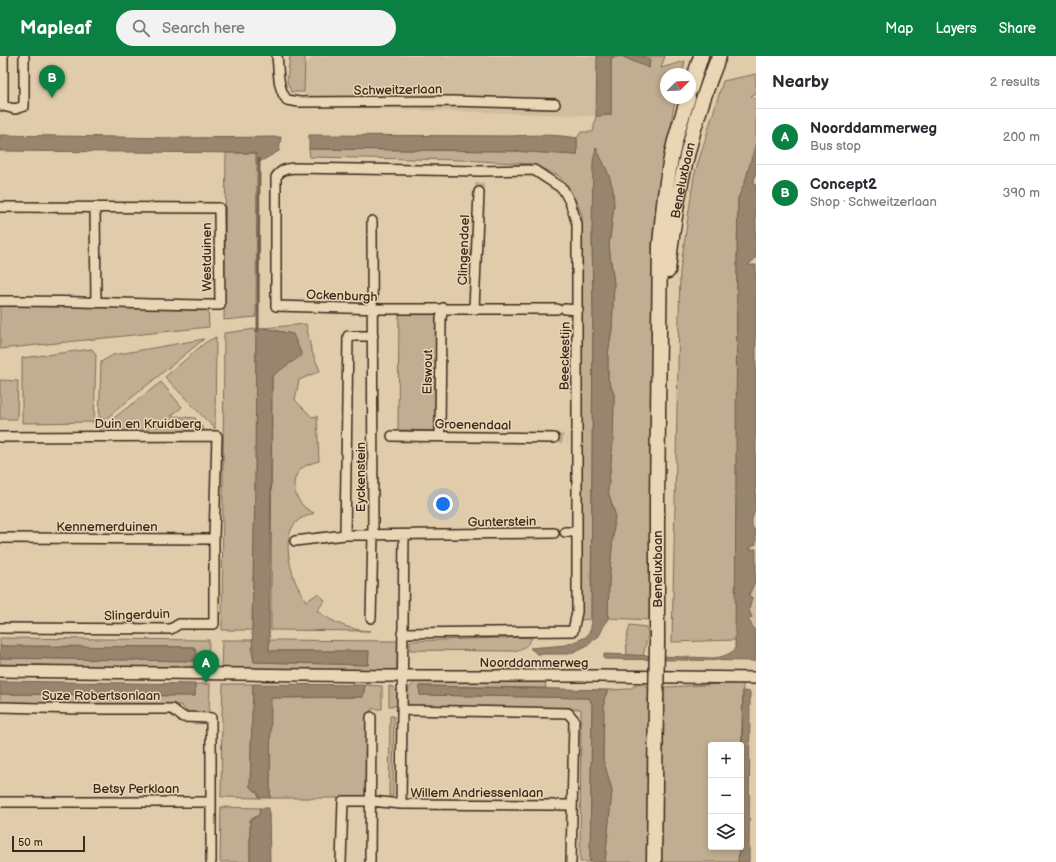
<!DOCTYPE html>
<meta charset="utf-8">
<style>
body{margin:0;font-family:"Balsamiq Sans",sans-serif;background:#f2f2f3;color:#2b2b33}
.controls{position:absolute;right:12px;bottom:12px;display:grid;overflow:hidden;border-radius:4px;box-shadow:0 2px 6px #0003}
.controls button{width:36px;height:36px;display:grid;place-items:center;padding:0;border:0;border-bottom:1px solid #e1e1e2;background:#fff;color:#2b2b33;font:20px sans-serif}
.compass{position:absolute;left:660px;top:12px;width:36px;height:36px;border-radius:50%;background:#fff;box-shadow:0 2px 6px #0003;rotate:66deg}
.scale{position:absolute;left:12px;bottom:10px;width:73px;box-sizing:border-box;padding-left:4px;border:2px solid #3b2a1e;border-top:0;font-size:11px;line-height:14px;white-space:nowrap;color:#3b2a1e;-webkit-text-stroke:3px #ead5b4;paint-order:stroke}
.you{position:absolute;left:443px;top:448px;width:14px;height:14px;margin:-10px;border:3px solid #fff;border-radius:50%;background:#1a73e8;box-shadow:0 0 0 6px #1a73e833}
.badge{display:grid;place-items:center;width:26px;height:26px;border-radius:50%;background:#0b8043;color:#fff;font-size:13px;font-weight:700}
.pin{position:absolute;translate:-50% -33px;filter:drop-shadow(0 1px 2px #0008)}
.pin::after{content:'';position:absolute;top:21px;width:14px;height:12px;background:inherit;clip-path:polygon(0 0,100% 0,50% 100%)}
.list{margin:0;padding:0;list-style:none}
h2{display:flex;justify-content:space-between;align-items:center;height:52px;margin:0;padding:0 16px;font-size:17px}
h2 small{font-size:13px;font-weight:400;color:#7c7c81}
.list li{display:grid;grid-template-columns:26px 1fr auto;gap:12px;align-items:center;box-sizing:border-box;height:56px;padding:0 16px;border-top:1px solid #e1e1e2}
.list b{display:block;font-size:15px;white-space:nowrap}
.list p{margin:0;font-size:13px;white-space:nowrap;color:#7c7c81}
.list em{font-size:13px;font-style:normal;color:#7c7c81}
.icon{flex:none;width:22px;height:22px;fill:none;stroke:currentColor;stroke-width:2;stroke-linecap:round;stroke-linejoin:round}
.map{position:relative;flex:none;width:756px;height:806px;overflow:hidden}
header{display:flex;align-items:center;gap:24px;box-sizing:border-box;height:56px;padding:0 20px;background:#0b8043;color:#fff}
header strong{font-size:19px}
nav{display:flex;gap:22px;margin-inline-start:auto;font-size:14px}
.search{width:280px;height:36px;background:#f2f2f3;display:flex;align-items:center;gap:10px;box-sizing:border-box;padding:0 14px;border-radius:22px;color:#7c7c81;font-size:15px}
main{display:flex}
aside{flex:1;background:#fff}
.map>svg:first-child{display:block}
.built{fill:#d0bc9e}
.green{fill:#c1ad91;stroke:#7e6c58}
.water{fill:#98856d;stroke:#73614d}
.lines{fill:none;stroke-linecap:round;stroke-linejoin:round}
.stream{stroke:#73614d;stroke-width:3}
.minor-tunnel{stroke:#bfab8f;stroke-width:9;stroke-dasharray:9 4.5;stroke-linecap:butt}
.minor-casing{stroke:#3b2a1e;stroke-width:12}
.tertiary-casing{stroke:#3b2a1e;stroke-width:14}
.primary-casing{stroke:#3b2a1e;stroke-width:17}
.minor{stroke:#ead5b4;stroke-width:9}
.tertiary{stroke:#ead5b4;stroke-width:11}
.primary{stroke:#ead5b4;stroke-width:14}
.primary-bridge-casing{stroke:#3b2a1e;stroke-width:17;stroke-linecap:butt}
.primary-bridge{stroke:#ead5b4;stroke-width:14}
.labels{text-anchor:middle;stroke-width:3;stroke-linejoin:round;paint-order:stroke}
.street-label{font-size:13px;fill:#3b2a1e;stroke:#ead5b4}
</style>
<header>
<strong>Mapleaf</strong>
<div class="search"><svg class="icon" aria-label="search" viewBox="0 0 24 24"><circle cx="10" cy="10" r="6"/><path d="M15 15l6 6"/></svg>Search here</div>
<nav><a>Map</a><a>Layers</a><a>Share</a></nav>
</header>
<main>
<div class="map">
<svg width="756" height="806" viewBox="0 0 756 806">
<rect width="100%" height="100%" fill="#e0cbab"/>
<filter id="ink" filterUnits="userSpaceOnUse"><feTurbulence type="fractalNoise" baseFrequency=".025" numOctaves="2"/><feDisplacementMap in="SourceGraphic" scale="8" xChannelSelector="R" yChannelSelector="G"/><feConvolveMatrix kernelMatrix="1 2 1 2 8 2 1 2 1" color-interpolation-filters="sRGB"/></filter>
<g filter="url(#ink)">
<path class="built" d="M315 0H597L596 60 304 50 305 9Z
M756 523V576L748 563 752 561 749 554 752 542 748 540Z"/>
<path class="green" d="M290 0H305L304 36H291L287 25Z
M621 0 649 12 650 3 642 0H665L661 12 685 5 682 18H666V42H676L673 55 656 176 653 564 608 562 609 525 615 458 608 435 613 386 614 338 608 323V298L612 273 614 228 609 190 614 149 592 172 593 259 591 563 580 564 581 497 577 445 582 159 577 147 559 120 532 108 462 104 310 101 309 93 512 95 577 99V82L581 76H593L596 60 611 59V1Z
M756 18V37L751 40 756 44V86L745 126 738 142 737 207 736 584 672 586 680 216 694 120 723 25Z
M226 97H257L256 261 224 264Z
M0 250 208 251 209 271 0 293Z
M399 256H438L436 375 398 374Z
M306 268 311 293 320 315 299 324 295 344 312 361 317 360 319 405C312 407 304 409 299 415 287 430 299 451 314 457 310 459 304 461 300 463 281 476 289 507 295 525 298 532 302 538 306 545L318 538 325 544 317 555C334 567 350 574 370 575L271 574 272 320 293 278 263 272Z
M256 273 255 435 252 574H222L224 277Z
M216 281 215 373 165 321 206 286Z
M204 283 103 365 99 367 101 306 113 299Z
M92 293 96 299 94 366 22 367V302Z
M0 324 18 325 17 363H0Z
M161 326 182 351 171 360 195 362 205 375 98 377 102 371Z
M630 569 646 571 648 578 643 600 627 599 626 585Z
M533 580C528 589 524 593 514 595L410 594V585L530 581Z
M0 582 209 584 208 614 0 608V602L194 605 197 600 194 591 0 590Z
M222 584H253L252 596 254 606 368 609 369 595H269V584L398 585 397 615 221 614Z
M545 623 546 632 420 630V639L589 642 592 648 590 806H580L581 653 407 651C407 637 406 633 417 624Z
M743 627 741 700V689H711V791H739L738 806H605L612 734 603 704 604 643 608 634 628 633 637 629 645 628 646 632Z
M195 628H210L209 657 187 656 181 649 0 648V638L195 640Z
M223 628H253L250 730 258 737 259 742 221 741 222 657Z
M365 629 382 630V653H371L370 742H270V642L363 641Z
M389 630 393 631 397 637V650H389Z
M390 660H394L393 740H389Z
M221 751 260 752 259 759 250 764V806H220Z"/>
<path class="water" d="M597 0H642L650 3 649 12 621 0 611 2V59L596 60Z
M0 79 174 82 281 81 279 95 256 108V97L0 95Z
M309 79 510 80C532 79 554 78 577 82V99L512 95 309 93Z
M756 86V114L754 125 756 131V202L748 209H756V451L752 463V470L756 477V488L749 493H756V523L749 539 752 542 749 554 752 561 748 563 756 576V605L604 603V598L713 602C722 601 729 599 735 593L737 207 738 142 745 126Z
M596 91 609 119 613 133 614 149 609 190 614 228 612 273 608 298V323L614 338V348L613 386 608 435 615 458 609 525 608 562 599 580 586 590 569 598H537L530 592 566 589 586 581 591 573 593 259 592 172 593 106Z
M263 272 293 278 302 299 272 320 269 595H369L368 609 254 606C252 595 253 585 252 574L255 435 256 273Z
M0 590 194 591 198 600 194 605 0 602Z
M0 625 195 628V640L0 638Z
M253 628 365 629 363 641 271 642 270 742H259L258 737 250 731Z
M419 630 608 634 604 643 603 703 612 734 605 806H590L592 648 589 642 420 639Z
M743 635 750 636 749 806H738L739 791H741Z
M260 752H269L270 806H250V764L259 759Z"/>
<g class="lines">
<path class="stream" d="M258 275 259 103"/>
<path class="minor-tunnel" d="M479 136 480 124
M554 382 568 383"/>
<defs>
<path id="minor" d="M3 0V50L15 53 24 50V0
M277 0C279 15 277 32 287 44L299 46 451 45 555 48
M0 151 219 152 220 249C146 249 73 244 0 245
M95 151 96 246
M474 253 479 136
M565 253 578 254
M392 380 554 382
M440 380 441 263 443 252
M0 381 217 380 214 483V568H179L171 573 0 572
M565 476H576
M345 479 348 280H373
M0 482 214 483
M295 485 345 479 554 477
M371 562 373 479 372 165
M402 577 573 575 577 556V168L570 146 563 133 534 114 481 115 294 112C285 113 281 114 276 121V250L382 253H557
M0 651 80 653H172L183 661 211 662V746
M402 654 568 657 574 664 571 806
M0 746H211V806
M401 748 404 479
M559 749H572
M341 806 343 745H371L401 748 553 749
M370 806 371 661"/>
<path id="tertiary" d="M0 615 387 620H598L756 622"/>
<g id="primary">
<path d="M690 34 701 0"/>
<path id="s1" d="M668 215C675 142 691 68 719 0"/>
<path d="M657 587V446L660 189C663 156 666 122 674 89 678 73 683 58 688 42"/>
<path d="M654 806 656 646"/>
</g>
</defs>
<use href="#minor" class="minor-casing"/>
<use href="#tertiary" class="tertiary-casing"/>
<use href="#primary" class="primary-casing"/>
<use href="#minor" class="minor"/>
<use href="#tertiary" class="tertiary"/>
<use href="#primary" class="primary"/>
<defs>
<path id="primary-bridge" d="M656 646 657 587"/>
</defs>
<use href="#primary-bridge" class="primary-bridge-casing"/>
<use href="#primary-bridge" class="primary-bridge"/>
</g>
</g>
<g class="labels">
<g class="street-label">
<text transform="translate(398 33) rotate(-1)" y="5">Schweitzerlaan</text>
<text dy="5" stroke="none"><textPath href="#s1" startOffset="92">Beneluxbaan</textPath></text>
<text transform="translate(463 194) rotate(-88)" y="5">Clingendael</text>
<text transform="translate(206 201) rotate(-90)" y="5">Westduinen</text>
<text transform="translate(342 239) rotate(2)" y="5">Ockenburgh</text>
<text transform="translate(564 300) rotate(-89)" y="5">Beeckestijn</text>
<text transform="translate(427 316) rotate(-89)" y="5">Elswout</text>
<text x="148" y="372">Duin en Kruidberg</text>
<text transform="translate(473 368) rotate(1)" y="5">Groenendaal</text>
<text transform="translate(360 421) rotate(-90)" y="5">Eyckenstein</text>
<text transform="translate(502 465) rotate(-1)" y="5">Gunterstein</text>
<text x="107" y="475">Kennemerduinen</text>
<text transform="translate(657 513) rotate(-90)" y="5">Beneluxbaan</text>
<text transform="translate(137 558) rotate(-2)" y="5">Slingerduin</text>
<text x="534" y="611">Noorddammerweg</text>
<text x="101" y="644">Suze Robertsonlaan</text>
<text x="136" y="737">Betsy Perklaan</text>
<text x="477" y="741">Willem Andriessenlaan</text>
</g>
</g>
</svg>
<div class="controls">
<button>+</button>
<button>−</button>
<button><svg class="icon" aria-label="layers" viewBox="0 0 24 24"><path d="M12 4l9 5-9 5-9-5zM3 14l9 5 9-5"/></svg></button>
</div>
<svg class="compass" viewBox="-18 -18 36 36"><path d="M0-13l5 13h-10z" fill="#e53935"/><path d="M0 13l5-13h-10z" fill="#7c7c81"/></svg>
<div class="scale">50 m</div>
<div class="you"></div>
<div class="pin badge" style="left:206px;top:627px">A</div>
<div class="pin badge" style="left:52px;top:42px">B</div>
</div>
<aside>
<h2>Nearby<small>2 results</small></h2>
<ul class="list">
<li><span class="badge">A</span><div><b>Noorddammerweg</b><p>Bus stop</p></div><em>200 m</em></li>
<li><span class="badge">B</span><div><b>Concept2</b><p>Shop · Schweitzerlaan</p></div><em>390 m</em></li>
</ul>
</aside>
</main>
